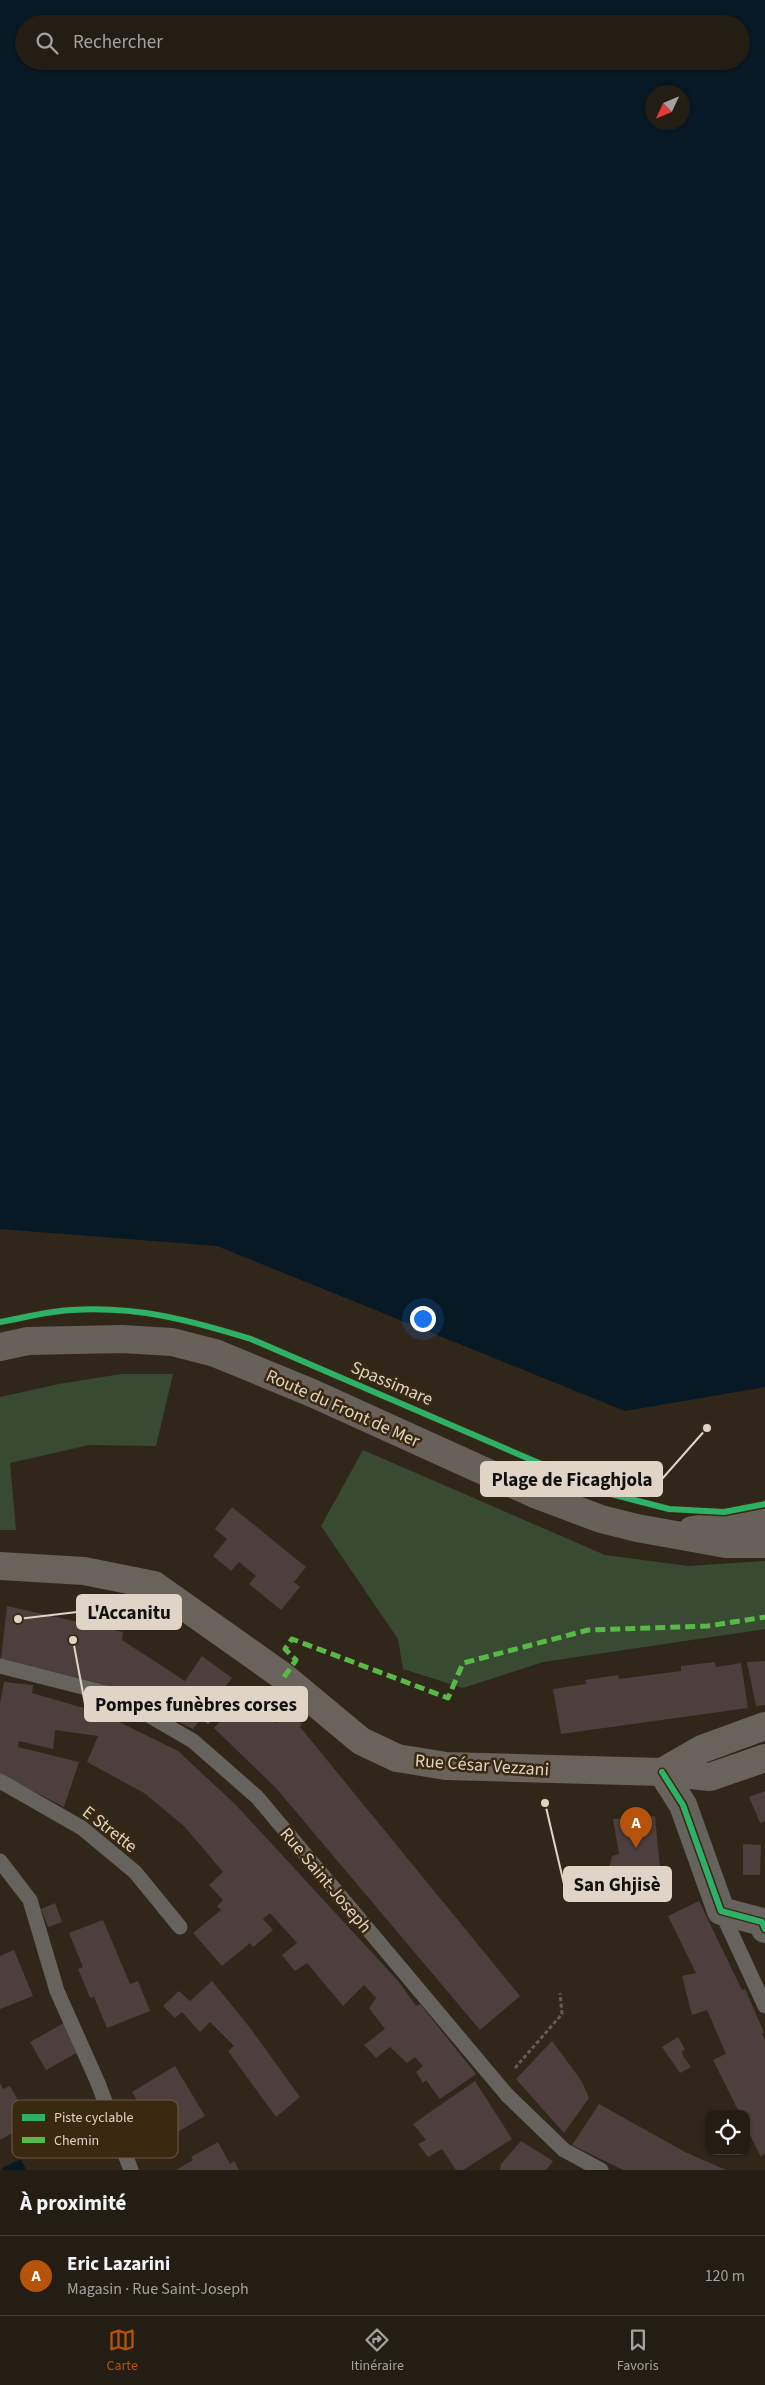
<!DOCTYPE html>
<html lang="fr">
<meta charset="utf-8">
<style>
body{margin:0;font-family:"Source Sans 3",sans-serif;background:#302a22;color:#f1f3f6}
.controls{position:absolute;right:15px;bottom:15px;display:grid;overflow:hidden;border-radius:10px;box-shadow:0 1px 4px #0004}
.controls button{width:45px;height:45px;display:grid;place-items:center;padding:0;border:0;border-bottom:1px solid #413b34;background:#241d14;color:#f1f3f6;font:25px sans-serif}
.compass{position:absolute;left:645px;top:85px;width:45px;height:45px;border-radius:50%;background:#241d14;box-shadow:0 1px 4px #0004;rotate:226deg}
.you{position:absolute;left:422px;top:1318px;width:18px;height:18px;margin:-12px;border:4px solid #fff;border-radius:50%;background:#1a73e8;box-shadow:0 0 0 8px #1a73e833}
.badge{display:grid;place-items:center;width:32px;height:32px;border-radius:50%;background:#b45309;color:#fff;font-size:16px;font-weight:700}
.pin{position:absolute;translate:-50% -41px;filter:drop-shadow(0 1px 2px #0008)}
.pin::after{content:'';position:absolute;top:26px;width:18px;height:15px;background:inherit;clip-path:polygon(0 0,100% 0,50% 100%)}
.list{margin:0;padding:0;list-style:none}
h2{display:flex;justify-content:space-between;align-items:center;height:65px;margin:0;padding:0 20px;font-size:21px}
h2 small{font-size:16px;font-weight:400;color:#a3a2a0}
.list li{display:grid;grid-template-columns:32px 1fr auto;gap:15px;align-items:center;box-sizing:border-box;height:80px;padding:0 20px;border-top:1px solid #413b34}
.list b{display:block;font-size:19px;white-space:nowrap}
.list p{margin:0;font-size:16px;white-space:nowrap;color:#a3a2a0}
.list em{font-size:16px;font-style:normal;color:#a3a2a0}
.icon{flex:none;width:28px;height:28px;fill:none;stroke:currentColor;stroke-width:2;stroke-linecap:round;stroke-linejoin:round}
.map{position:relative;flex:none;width:765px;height:2170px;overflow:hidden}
.search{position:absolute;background:#241d14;box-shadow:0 1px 4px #0004;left:15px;right:15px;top:15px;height:55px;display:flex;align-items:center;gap:12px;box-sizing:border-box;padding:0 18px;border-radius:28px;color:#a3a2a0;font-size:19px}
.sheet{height:145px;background:#241d14}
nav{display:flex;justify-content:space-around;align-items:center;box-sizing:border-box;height:70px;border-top:1px solid #413b34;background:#241d14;font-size:14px;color:#a3a2a0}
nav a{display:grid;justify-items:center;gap:2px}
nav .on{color:#b45309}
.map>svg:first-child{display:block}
.green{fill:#394a32}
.water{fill:#071924;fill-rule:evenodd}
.building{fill:#4c3f3d}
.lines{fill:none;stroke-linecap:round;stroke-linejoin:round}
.path{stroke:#615d56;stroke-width:3;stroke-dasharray:4 2.5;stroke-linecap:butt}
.lane{stroke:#66625d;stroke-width:15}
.street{stroke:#66625d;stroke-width:28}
.secondary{stroke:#6a635c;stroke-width:28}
.primary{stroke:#67615a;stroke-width:28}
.quiet{stroke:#58b947;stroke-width:5;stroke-dasharray:10 5;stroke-linecap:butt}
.cycleway-casing{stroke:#3a2810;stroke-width:9}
.cycleway{stroke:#2db169;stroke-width:6}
.labels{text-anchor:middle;stroke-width:5;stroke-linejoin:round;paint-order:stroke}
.street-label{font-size:18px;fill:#dfd4c5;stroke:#3a2810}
.key{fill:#3a2810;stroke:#6c5c46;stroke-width:1}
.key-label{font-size:14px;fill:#dfd4c5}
.leader{fill:none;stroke:#dfd4c5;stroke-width:2}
.callout-dot{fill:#dfd4c5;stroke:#3a2810;stroke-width:2}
.callout{fill:#dfd4c5;stroke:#dfd4c5;stroke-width:2}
.callout-label{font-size:19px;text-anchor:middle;font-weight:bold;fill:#111}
</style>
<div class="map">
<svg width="765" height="2170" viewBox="0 0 765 2170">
<rect width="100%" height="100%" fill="#30271a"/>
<path class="green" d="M121 1374H173L156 1446 89 1445 10 1463 16 1530H0V1397L59 1384Z
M363 1450 605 1555 688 1566 765 1561V1629L543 1662 463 1688 403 1669 398 1639 321 1526Z"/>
<path class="water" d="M0 0H765V1387L625 1411 217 1246 0 1229ZM24 24H741V61H24ZM652 92H682V122H652Z
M21 2159 26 2170H3L2 2168Z"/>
<path class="building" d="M232 1507 306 1567 294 1582 300 1587 281 1610 249 1584 256 1576 239 1562 231 1571 213 1556 227 1539 215 1529Z
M7 1606 123 1632 122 1640 185 1681 202 1656 232 1678 193 1729 103 1684 1 1659Z
M765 1661V1705L756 1706 747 1662Z
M715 1662 716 1667 741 1663 748 1708 561 1734 553 1689 586 1684 585 1680 618 1675 619 1679 681 1671V1666Z
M4 1682 33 1685 32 1693 101 1713 178 1751 236 1805 399 1982 416 2006 420 2004 476 2074 440 2099 426 2080 423 2083 416 2072 423 2066 415 2057 407 2063 390 2047 376 2058 364 2045 385 2029 369 2008 376 1998 364 1985 343 2006 307 1963 295 1971 282 1955 297 1943 270 1913 263 1919 273 1930 253 1947 250 1943 222 1966 193 1933 221 1910 217 1906 223 1900 209 1885 223 1872 184 1826 144 1793 87 1762 98 1736 55 1730 53 1749 19 1741 18 1747 79 1762 64 1807 0 1774V1703Z
M240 1699 276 1723 287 1712 302 1724 300 1727 520 1996 480 2030 276 1788 214 1728Z
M765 1791V1821L760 1823 749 1797Z
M655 1816 662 1888 624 1885 606 1879 612 1856 619 1854 613 1819Z
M743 1844 761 1845 760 1875H743Z
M699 1901 742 1990 745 1989 764 2032 762 2034 765 2040V2153L761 2157 746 2127V2114H740L713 2060 726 2054 707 2010 692 2015 682 1976 696 1973 668 1916Z
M55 1903 62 1922 48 1927 41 1909Z
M103 1920 130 1984 138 1981 150 2011 107 2028 94 1997 90 1998 84 1983 78 1969 83 1967 69 1933Z
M14 1950 33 1996 0 2009V1956Z
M212 1981 251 2029 300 2097 276 2117 228 2051 234 2046 210 2022 200 2032 182 2012 175 2018 163 2006 179 1991 190 2001Z
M64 2023 80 2051 46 2070 30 2042Z
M678 2037 685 2049 682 2052 683 2056 691 2067 680 2073 662 2047Z
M552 2041 581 2080 589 2098 564 2133 516 2079Z
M175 2066 205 2116 162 2141 132 2092Z
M475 2081 512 2139 463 2170H456L442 2149 428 2157 418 2144 426 2140 413 2124Z
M0 2083 3 2089 10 2086 31 2123 0 2140Z
M599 2104 685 2152 726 2170H623L572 2145Z
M521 2141 553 2161 546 2170H500L501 2164Z
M218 2142 230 2164 234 2161 239 2170H176L193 2160 191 2157Z"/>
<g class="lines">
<path class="path" d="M207 1723 236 1688 264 1705 267 1701
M515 2068 562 2014 560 1993"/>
<path class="lane" d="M0 1666 114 1695 193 1741 257 1797 507 2095 564 2150 601 2170
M0 1781 82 1828 135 1872 180 1927
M0 1861 30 1900 57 1991 98 2083 131 2170
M721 1911 765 2006"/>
<path class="street" d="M662 1772 683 1805 721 1911 762 1922 765 1929"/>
<path class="secondary" d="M0 1566 84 1571 154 1585 284 1677 361 1741 397 1758 446 1766 662 1772 710 1777 765 1758
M662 1772 702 1749 765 1726"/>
<path class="primary" d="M0 1347 28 1341 122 1339 172 1342 215 1353 312 1393 537 1495 601 1519 637 1528 726 1544H765
M692 1530 765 1520"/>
<path class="quiet" d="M284 1677 296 1660 285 1649 292 1639 448 1698 463 1663 588 1630 708 1626 765 1617"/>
<defs>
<path id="cycleway" d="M0 1322C23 1318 48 1311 72 1310 138 1306 189 1320 251 1339L611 1494 669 1509 724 1512 765 1504
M662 1772 683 1805 721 1911 762 1922 765 1929"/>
</defs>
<use href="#cycleway" class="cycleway-casing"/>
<use href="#cycleway" class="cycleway"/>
</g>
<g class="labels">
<g class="street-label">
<text transform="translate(392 1383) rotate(23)" y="6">Spassimare</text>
<text transform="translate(343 1408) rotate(24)" y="6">Route du Front de Mer</text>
<text transform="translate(482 1765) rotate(4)" y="6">Rue César Vezzani</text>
<text transform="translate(110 1829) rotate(38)" y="6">E Strette</text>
<text transform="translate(326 1880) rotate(50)" y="6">Rue Saint-Joseph</text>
</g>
</g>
<rect x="12" y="2100" width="166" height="58" rx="8" class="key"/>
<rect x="22" y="2114" width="23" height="7" fill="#2db169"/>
<rect x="22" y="2137" width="23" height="6" fill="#58b947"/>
<g class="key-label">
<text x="54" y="2122">Piste cyclable</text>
<text x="54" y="2145">Chemin</text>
</g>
<path class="leader" d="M707 1428L662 1479M18 1619L77 1612M73 1640L85 1704M545 1803L564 1884"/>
<g class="callout-dot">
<circle cx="707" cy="1428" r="5"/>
<circle cx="18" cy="1619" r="5"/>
<circle cx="73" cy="1640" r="5"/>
<circle cx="545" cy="1803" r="5"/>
</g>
<g class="callout">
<rect x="481" y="1462" width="181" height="34" rx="5"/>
<rect x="77" y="1595" width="104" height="34" rx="5"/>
<rect x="85" y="1687" width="222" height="34" rx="5"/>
<rect x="564" y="1867" width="107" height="34" rx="5"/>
</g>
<g class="callout-label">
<text x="572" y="1486">Plage de Ficaghjola</text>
<text x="129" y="1619">L'Accanitu</text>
<text x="196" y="1711">Pompes funèbres corses</text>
<text x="617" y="1891">San Ghjisè</text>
</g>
</svg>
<div class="controls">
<button><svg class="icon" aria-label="locate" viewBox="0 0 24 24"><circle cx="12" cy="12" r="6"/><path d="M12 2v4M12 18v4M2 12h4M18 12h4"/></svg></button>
</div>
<svg class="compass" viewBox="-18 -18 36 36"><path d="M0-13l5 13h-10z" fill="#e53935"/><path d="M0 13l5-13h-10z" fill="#a3a2a0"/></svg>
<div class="you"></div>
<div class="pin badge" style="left:636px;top:1848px">A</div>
<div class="search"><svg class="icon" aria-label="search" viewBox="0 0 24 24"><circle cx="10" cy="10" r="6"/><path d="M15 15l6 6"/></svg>Rechercher</div>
</div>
<section class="sheet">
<h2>À proximité<small></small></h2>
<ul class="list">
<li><span class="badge">A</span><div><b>Eric Lazarini</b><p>Magasin · Rue Saint-Joseph</p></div><em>120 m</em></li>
</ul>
</section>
<nav>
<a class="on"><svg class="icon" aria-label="map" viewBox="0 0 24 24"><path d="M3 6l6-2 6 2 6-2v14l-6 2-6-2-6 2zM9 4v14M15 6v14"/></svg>Carte</a>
<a><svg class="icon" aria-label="directions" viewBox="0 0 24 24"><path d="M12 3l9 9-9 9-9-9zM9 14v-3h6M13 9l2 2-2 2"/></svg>Itinéraire</a>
<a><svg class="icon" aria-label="saved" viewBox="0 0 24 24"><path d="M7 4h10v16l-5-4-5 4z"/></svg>Favoris</a>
</nav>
